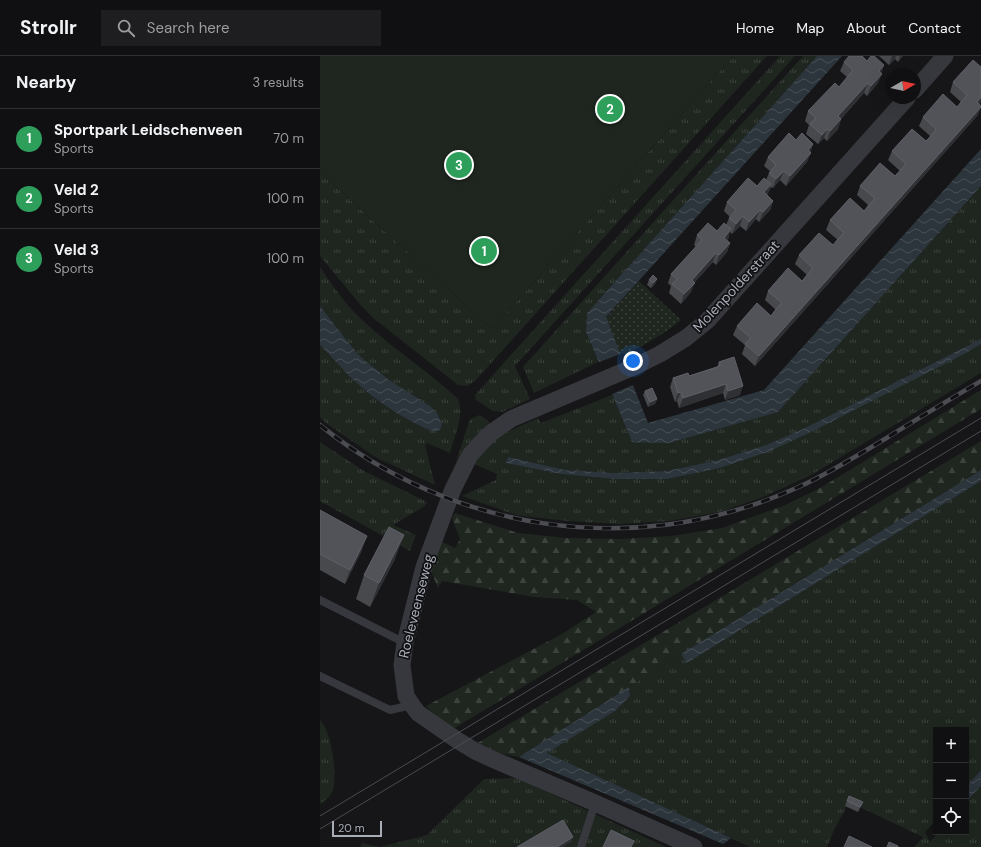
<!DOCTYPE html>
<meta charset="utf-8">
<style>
body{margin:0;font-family:"DM Sans",sans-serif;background:#1e1e20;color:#f1f3f6}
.controls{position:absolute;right:12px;bottom:12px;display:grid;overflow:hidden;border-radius:0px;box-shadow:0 4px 16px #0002}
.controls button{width:36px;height:36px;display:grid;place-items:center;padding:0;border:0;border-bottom:1px solid #303032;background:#101012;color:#f1f3f6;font:20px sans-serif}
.compass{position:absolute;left:565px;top:12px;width:36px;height:36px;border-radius:50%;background:#101012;box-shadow:0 4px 16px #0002;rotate:81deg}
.scale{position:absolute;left:12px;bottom:10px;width:50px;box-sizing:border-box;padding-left:4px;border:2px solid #a8adb8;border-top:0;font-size:11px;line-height:14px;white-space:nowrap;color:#a8adb8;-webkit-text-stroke:3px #111113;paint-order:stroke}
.you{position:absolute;left:313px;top:305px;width:14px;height:14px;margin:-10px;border:3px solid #fff;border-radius:50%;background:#1a73e8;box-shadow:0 0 0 6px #1a73e833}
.badge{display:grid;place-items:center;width:26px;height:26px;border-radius:50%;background:#1a73e8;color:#fff;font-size:13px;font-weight:700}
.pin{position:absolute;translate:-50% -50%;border:2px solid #fff;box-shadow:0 1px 4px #0006}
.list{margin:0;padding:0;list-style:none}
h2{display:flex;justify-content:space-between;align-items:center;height:52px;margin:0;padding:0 16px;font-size:17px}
h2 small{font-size:13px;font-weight:400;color:#9c9d9f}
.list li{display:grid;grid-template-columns:26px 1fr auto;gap:12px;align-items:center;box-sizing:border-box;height:60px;padding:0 16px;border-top:1px solid #303032}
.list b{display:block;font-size:15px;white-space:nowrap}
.list p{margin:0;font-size:13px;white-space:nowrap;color:#9c9d9f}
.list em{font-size:13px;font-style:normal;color:#9c9d9f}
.icon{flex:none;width:22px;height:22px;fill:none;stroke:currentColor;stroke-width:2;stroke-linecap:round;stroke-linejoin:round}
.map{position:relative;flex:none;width:661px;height:791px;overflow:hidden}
header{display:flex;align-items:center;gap:24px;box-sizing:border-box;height:56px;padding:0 20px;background:#101012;border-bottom:1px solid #303032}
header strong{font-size:19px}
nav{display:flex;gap:22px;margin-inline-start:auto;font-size:14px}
.search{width:280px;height:36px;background:#1e1e20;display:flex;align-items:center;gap:10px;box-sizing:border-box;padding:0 14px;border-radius:0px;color:#9c9d9f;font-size:15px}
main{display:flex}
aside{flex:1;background:#101012}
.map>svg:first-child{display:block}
.grass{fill:url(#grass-tufts)}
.forest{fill:url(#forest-firs)}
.park{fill:url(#park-dots)}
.garden{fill:#1e261f}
.water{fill:url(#water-waves)}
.pier{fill:#161618}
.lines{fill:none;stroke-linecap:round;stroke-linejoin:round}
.service{stroke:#37383d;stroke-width:8}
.minor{stroke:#37383d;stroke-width:17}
.tram{stroke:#4a4c52;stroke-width:1}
.rail-casing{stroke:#4a4c52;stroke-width:4.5}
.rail{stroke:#111113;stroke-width:3;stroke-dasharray:9;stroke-linecap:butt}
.wall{fill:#47494d}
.shaded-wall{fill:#2f3033}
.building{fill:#525359;stroke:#5f6168}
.labels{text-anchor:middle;stroke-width:3.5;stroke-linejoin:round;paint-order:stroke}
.street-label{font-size:14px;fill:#a8adb8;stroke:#111113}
</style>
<header>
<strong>Strollr</strong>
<div class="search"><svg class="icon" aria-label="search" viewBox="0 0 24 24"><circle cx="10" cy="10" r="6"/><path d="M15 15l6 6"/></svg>Search here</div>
<nav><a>Home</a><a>Map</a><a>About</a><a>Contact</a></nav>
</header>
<main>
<aside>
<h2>Nearby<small>3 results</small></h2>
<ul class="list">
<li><span class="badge" style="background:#2e9e5b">1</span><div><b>Sportpark Leidschenveen</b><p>Sports</p></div><em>70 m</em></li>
<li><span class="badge" style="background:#2e9e5b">2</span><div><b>Veld 2</b><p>Sports</p></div><em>100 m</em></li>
<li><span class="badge" style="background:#2e9e5b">3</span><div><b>Veld 3</b><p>Sports</p></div><em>100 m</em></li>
</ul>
</aside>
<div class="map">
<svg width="661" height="791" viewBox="0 0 661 791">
<defs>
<pattern id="grass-tufts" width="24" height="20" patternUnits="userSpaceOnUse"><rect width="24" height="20" fill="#1e261f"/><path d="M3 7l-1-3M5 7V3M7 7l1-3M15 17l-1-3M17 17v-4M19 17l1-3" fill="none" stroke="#3c433d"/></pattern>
<pattern id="forest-firs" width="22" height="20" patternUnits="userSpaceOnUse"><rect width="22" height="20" fill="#1e261f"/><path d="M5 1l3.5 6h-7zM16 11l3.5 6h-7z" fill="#3c433d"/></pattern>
<pattern id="park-dots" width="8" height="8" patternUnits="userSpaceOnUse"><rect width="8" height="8" fill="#1e261f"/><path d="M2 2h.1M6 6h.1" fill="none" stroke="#3c433d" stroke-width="1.8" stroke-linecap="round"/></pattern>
<pattern id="water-waves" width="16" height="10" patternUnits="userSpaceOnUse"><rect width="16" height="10" fill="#2c353c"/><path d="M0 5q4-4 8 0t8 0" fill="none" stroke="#485056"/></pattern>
</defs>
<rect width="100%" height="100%" fill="#161618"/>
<path class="grass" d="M413 0H447L154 326 147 330 138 329 52 261 39 247 0 200V116L172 273Z
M460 0H475L195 310 210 343 182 356 173 355 156 344 155 339Z
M483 0H497L267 257 266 276 278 306 214 337 203 311Z
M661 130V283L485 372 446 389 398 404 347 415 295 417 245 414 188 401 186 407 241 418 294 423H347L400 412 448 396 661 288V317L491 419 446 440 400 456 349 465 299 468 247 465 196 459 142 440 176 424 177 418 154 408 162 396 181 379 218 362 221 367 292 339 312 386 458 356Z
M0 211C10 226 21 242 33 255 65 288 105 312 138 343 145 358 134 381 130 397L107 387 105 389 115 429 55 401 6 367 0 361V289C11 300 21 312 32 323 56 345 84 364 114 376L69 324 41 301 28 286 0 250Z
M160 359 167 364 170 367 132 418 150 363Z
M0 386 44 415 107 446 105 450 73 469 96 479 90 495 0 445Z
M661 425V714L646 731V674H616V764L605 776 610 786 619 776H646V746L661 730V791H594L603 781 529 746 514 774 507 791H430L226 697 295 655 310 640 309 631 361 598 367 607Z
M0 664C12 676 17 717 13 734 11 740 5 745 0 748Z
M197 722 346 791H40L42 787 60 791 107 779 164 723Z"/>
<path class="forest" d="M661 334V353L130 675 106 650 242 578 276 556 257 544 214 541 122 525 118 532 111 515 120 485 135 492 140 483 132 462 135 457 198 477 247 482 300 483 351 480 402 472 463 450 500 432Z
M661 385V414L361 598 199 701 151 691Z"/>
<path class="park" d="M319 225 361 264C344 278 323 291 301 299L286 262Z"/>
<path class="garden" d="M0 0H413L172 273 0 116Z"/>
<path class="water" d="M497 0H522L286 261 328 367 444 334 661 93V130L458 356 349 387 312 386 266 276 267 257Z
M0 250 28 286 41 301 69 324 110 350 117 357 122 368 120 374 114 376C84 364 56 345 32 323 21 312 11 300 0 289Z
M661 283V288L646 297 491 376 448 396 400 412 347 423H294L241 418 186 407 188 401 245 414 295 417 347 415 398 404 446 389 485 372Z
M661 414V425L367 607 361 598Z
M309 631 310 640 295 655 227 697 411 782 403 788 199 701Z
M661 714V730L646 746V731Z"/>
<path class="pier" d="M303 297 315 328 290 339 277 307Z"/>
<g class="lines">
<path class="service" d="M0 544 85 587
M0 620 70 654 92 649
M261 791 275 747"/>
<path class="minor" d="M595 34 625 0
M374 791 275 747 172 703 155 695 137 684 98 657 92 649 86 640 82 609 85 587 104 511 133 433 150 399 160 388 171 377 191 363 316 310 340 298 366 282 387 265 587 42"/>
<path class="tram" d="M0 760 661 362
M0 773 661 375"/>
<defs>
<path id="rail" d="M0 369C132 475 310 503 467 436 501 422 533 402 565 383 597 363 629 344 661 325"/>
</defs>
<use href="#rail" class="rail-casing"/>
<use href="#rail" class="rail"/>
</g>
<path class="wall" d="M559 0H583L578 6 575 3 569 9Z
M547 5 564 9 558 27 547 40 544 37 521 63 518 73 507 85 504 82 498 88 486 78 489 69 485 65 488 55 519 31 527 21 520 15 524 6Z
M661 11V46L659 48 658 59 435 310 422 298 425 289 413 279 417 270 451 260 456 254 445 244 448 235 482 225 487 219 475 208 479 199 513 189 518 184 506 174 510 164 544 155 548 149 537 139 540 130 575 120 580 115 568 104 572 95 606 85 610 80 599 70 603 61 637 51 641 46 630 36 633 26Z
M476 84 493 88 487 106 466 130 460 124 453 132 451 131 447 139 453 145 450 154 439 166 436 163 426 175 420 170 412 178 410 176 408 183 407 184 410 187 407 196 396 209 393 206 374 227 371 236 361 248 349 237 351 230 348 227 351 218 376 191 374 189 377 179 397 175 406 169 409 162 410 161 404 155 407 146 437 130 446 124 449 117 450 115 444 110 448 101Z
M337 223 335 228 331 232 327 229 329 224Z
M399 306 420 339 405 344 403 337 359 352 357 345 355 346 350 331 353 322 369 320 397 311Z
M325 335 337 343 335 348 328 351 323 339Z
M0 454 42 494 25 528 0 514Z
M75 503 50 551 36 543 44 519Z
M529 740 543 746 538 756 525 750Z"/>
<path class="shaded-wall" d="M572 0H576L575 3 569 9Z
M580 0H583L578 6Z
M564 9 561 18 559 15Z
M562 18 558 27 547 40 551 30Z
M548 27 544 37 515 70 518 60Z
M661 41V46L653 55 657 46Z
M661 51 658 59 435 310 439 300Z
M521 63 518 73 507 85 510 75Z
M507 73 504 82 498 88 502 79Z
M493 88 490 97 488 94Z
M491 97 487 106 466 130 470 120Z
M464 115 460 124 453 132 456 123Z
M451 128 448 138 441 146 444 136Z
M453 145 450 154 439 166 443 156Z
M440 154 436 163 426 175 429 166Z
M423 160 420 170 412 178 416 168Z
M411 173 408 183 400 191 404 182Z
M410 187 407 196 396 209 399 199Z
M396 197 393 206 368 233 372 224Z
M337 223 335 228 331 232 333 227Z
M375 227 371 236 361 248 364 238Z
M406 328 403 337 359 352 363 342Z
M423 330 420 339 405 344 408 335Z
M361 336 357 345 355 346 358 337Z
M337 343 335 348 328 351 330 346Z
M84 479 75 503 50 551 59 527Z
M47 480 42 494 25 528 30 514Z
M253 781 251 786 243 791H237Z"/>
<path class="building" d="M529 0H542L547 5 551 0H554L564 9 559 15 562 18 551 30 548 27 518 60 521 63 510 75 507 73 502 79 490 68 496 62 488 55 515 27 519 31 533 14 524 6Z
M653 4 661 11V41L657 46 661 50V51L439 300 425 288 431 282 417 270 437 247 451 260 456 253 462 247 448 235 468 212 482 225 493 212 479 199 499 177 513 189 518 183 524 177 510 164 530 142 544 155 555 142 540 130 560 107 575 120 586 108 572 95 592 73 606 85 611 80 616 73 603 61 623 38 637 51 647 39 633 26Z
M469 77 476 84 482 77 493 88 488 94 491 97 470 120 464 115 456 123 449 117 456 109 448 101Z
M428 122 437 130 444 122 451 128 444 136 453 145 443 156 440 154 429 166 423 160 416 168 409 162 416 154 407 146Z
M388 167 397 175 404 167 411 173 404 182 410 187 399 199 396 197 372 224 375 227 364 238 352 228 357 223 351 218 382 184 377 179Z
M333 219 337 223 333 227 329 224Z
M414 301 423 330 408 335 406 328 363 342 361 336 358 337 353 322 368 317 369 320 400 310 399 306Z
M332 332 337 343 330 346 325 335Z
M0 454 47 480 30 514 0 498Z
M69 471 84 479 59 527 44 519Z
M529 740 543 746 540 751 527 745Z
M243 764 253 781 237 791H197Z
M291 774 314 785 311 791H283Z
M529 780 552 791H524Z
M569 786 578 790V791H567Z"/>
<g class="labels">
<g class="street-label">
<text transform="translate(416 230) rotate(-47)" y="5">Molenpolderstraat</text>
<text transform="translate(96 550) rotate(-76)" y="5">Roeleveenseweg</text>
</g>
</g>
</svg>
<div class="controls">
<button>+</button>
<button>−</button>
<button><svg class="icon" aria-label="locate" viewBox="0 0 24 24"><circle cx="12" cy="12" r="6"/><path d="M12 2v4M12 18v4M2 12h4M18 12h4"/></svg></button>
</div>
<svg class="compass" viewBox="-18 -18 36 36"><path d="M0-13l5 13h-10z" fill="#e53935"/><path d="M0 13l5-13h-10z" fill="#9c9d9f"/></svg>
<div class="scale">20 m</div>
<div class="you"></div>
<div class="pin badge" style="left:164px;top:195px;background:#2e9e5b">1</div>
<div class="pin badge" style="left:290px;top:53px;background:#2e9e5b">2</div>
<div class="pin badge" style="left:139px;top:109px;background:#2e9e5b">3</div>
</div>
</main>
